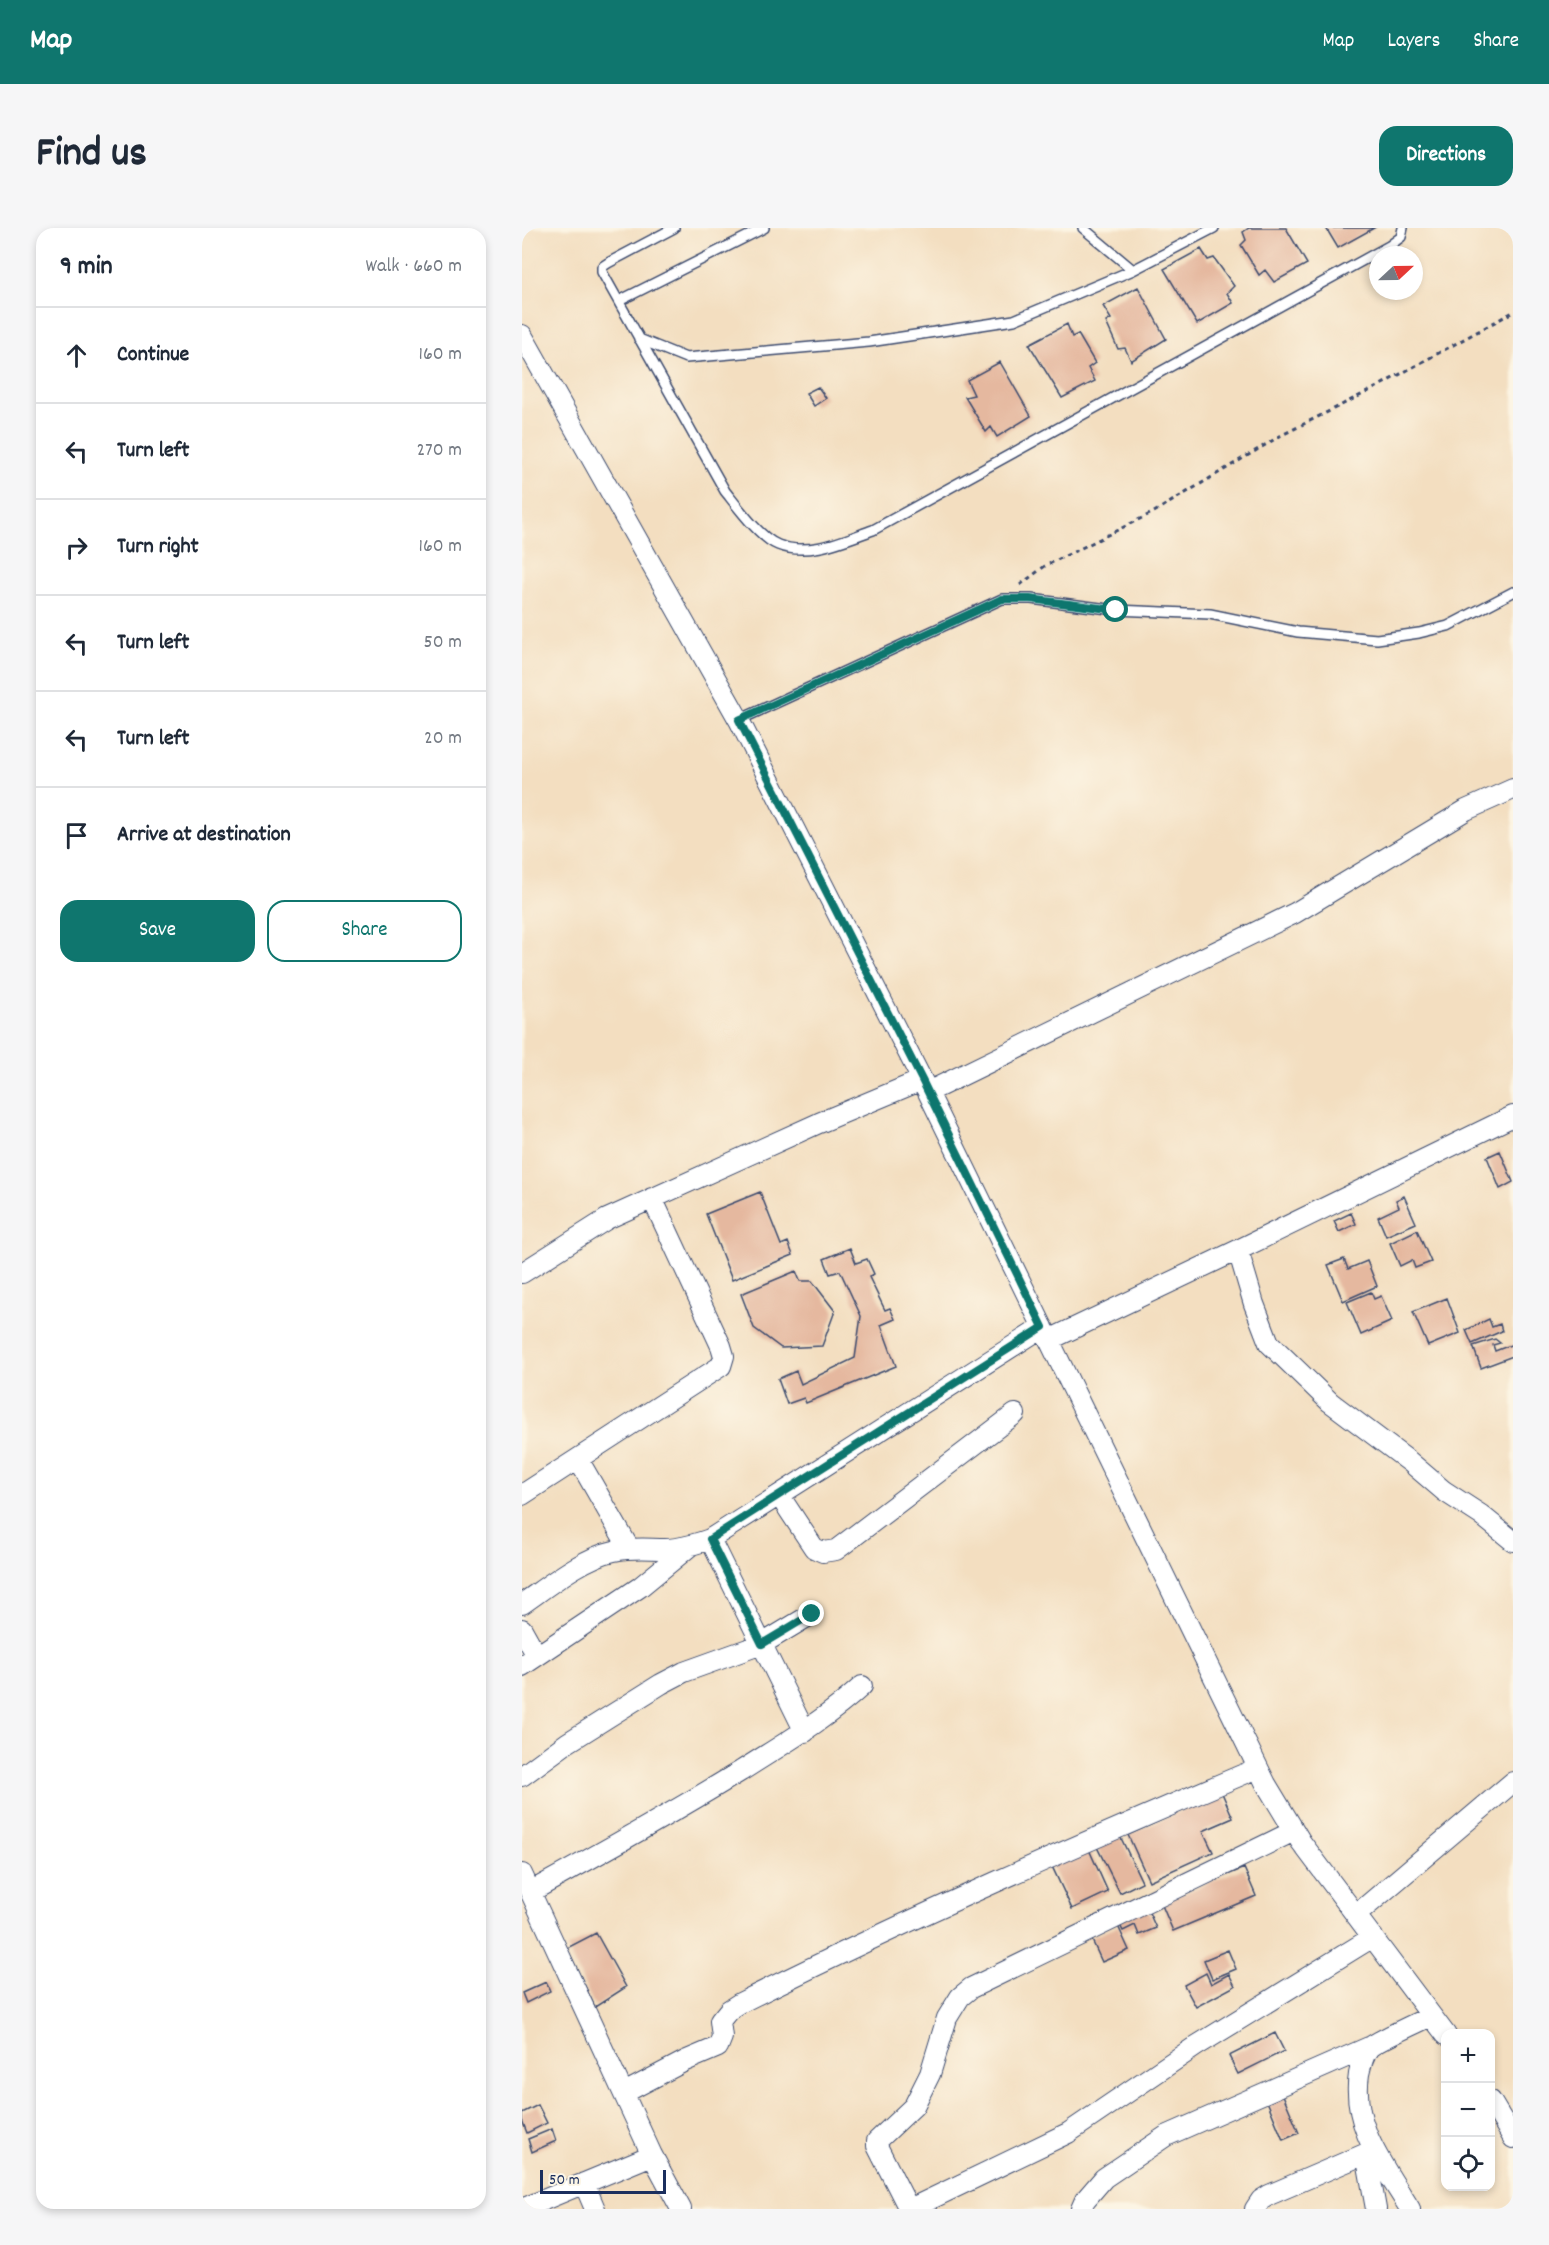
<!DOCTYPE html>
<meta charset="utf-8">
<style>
body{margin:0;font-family:Dekko,sans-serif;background:#f6f6f7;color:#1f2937}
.controls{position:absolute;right:18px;bottom:18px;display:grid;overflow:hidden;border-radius:12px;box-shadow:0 3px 9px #0003}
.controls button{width:54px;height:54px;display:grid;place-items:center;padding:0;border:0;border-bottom:2px solid #e0e1e3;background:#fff;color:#1f2937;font:30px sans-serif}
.compass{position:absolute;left:847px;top:18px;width:54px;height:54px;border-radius:50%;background:#fff;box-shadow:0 3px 9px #0003;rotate:68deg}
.scale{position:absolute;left:18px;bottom:15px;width:126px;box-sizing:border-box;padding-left:6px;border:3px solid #1b2f5e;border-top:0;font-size:16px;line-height:21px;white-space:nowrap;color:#1b2f5e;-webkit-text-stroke:4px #fcf5e5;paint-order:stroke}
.stop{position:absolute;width:18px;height:18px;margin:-14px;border:4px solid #0f766e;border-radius:50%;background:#fff}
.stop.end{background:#0f766e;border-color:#fff;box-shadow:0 2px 6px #0008}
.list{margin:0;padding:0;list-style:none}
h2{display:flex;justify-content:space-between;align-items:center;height:78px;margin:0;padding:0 24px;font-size:26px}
h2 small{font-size:20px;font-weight:400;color:#747a83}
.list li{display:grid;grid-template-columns:39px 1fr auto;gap:18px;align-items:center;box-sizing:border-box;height:96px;padding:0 24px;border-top:2px solid #e0e1e3}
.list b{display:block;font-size:22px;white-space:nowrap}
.list em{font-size:20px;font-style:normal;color:#747a83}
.actions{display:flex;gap:12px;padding:18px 24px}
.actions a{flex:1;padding:14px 0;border:2px solid #0f766e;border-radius:18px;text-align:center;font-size:21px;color:#0f766e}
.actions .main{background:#0f766e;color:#fff}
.icon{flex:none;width:33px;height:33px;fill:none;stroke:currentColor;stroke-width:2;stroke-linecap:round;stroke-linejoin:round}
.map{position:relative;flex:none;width:991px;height:1981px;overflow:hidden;border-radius:18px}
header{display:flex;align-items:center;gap:36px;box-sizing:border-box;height:84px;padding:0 30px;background:#0f766e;color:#fff}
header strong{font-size:28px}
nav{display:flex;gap:33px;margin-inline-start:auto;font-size:21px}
.intro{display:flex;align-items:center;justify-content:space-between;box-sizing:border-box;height:144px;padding:0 36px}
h1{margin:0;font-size:42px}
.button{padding:15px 27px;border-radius:18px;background:#0f766e;color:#fff;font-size:21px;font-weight:700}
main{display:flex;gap:36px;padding:0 36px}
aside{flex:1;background:#fff;border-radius:18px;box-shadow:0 3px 9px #0003}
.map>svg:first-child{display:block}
.building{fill:#e5b89f}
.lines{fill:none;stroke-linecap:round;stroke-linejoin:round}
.service-casing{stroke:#3b496d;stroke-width:12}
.minor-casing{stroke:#3b496d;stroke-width:22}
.path{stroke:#3b496d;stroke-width:3;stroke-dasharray:4.5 4.5;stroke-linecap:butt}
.service{stroke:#fff;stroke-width:9}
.minor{stroke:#fff;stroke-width:20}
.route{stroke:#0f766e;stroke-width:8}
</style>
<header>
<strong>Map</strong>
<nav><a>Map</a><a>Layers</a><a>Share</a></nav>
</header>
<div class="intro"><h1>Find us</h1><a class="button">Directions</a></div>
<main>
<aside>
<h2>9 min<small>Walk · 660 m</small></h2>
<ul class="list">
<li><svg class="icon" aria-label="ahead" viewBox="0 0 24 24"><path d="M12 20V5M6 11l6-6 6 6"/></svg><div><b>Continue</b></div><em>160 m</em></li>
<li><svg class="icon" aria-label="left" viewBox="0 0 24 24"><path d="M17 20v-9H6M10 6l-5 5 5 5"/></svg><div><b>Turn left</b></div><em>270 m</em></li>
<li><svg class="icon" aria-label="right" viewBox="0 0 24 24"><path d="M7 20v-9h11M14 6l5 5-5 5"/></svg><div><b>Turn right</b></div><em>160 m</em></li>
<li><svg class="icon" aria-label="left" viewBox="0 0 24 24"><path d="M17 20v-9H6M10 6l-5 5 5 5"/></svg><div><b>Turn left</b></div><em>50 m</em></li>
<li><svg class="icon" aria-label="left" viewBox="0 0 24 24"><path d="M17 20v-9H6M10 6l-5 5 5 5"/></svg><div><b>Turn left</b></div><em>20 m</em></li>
<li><svg class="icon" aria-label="arrive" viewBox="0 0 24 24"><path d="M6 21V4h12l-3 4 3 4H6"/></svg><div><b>Arrive at destination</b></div></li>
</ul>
<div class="actions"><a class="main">Save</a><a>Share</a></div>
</aside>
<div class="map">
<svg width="991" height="1981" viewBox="0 0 991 1981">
<rect width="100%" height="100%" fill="#fcf5e5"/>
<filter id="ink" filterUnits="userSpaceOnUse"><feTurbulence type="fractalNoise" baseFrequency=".0167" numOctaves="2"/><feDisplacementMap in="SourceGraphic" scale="12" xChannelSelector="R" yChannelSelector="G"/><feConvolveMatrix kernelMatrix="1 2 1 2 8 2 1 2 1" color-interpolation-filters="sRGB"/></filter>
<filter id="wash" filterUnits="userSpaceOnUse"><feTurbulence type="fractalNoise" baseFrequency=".008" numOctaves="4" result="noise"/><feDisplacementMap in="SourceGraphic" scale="24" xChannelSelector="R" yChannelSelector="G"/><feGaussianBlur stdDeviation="1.35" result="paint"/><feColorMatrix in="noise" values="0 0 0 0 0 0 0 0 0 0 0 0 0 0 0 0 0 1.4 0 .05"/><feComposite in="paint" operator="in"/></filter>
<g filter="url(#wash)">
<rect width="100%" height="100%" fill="#f3dec0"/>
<g id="blocks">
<path class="building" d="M727 0H764L785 36 752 54 743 42 737 47 719 17 724 12 721 4Z
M804 0H852L816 20Z
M679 21 686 32 692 30 712 58 705 65 711 75 675 96 642 41Z
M616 59 644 111 609 133 603 120 596 121 584 94 589 91 581 78Z
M545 96 550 109 556 106 573 135 566 140 573 153 540 170 507 116Z
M478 134 509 188 475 209 469 199 464 204 443 169 452 167 445 152Z
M296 159 304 170 292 178 284 165Z
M978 923 991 954 978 961 965 929Z
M238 964 259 1017 266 1014 271 1027 210 1052 184 986Z
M882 968 894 995 864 1008 856 989 877 979 874 972Z
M829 985 834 996 817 1004 812 993Z
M895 1002 909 1034 893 1040 890 1032 878 1038 868 1015Z
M328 1020 334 1035 345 1031 352 1046 347 1049 363 1082 368 1080 373 1091 359 1097 374 1138 284 1175 282 1170 265 1176 256 1151 274 1143 279 1156 333 1130 339 1088 318 1043 308 1046 302 1031Z
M822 1031 826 1041 845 1033 855 1058 821 1073 806 1037Z
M274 1043 278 1053H290L313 1083 300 1118 259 1120 232 1100 219 1066Z
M849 1064 852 1071 859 1068 870 1093 839 1107 825 1074Z
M925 1070 938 1105 906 1118 891 1084Z
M967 1091 970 1099 978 1096 980 1103 950 1116 944 1102Z
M973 1111 978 1115 971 1117 973 1123 991 1116V1128L959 1140 951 1118Z
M700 1565 711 1590 681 1603 691 1624 627 1653 606 1607Z
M598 1608 620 1654 598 1665 575 1619Z
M565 1617 586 1664 550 1681 528 1634Z
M722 1640 734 1668 651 1703 639 1675Z
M625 1680 634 1700 617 1707 613 1697 601 1703 596 1693Z
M596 1698 607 1722 580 1734 569 1710Z
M74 1705 104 1759 73 1779 45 1720Z
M706 1722 714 1741 690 1751 682 1732Z
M684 1745 689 1756 707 1746 713 1758 674 1779 662 1757Z
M24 1754 28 1763 4 1775 0 1765Z
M753 1805 762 1823 716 1846 707 1828Z
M761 1867 777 1905 761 1912 745 1873Z
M16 1877 25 1895 5 1905 0 1892V1885Z
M30 1901 34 1913 10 1924 6 1911Z"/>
</g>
</g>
<g filter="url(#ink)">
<use href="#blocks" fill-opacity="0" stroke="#3b496d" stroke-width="1.5"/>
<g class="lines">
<defs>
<path id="service" d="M152 0 86 35 80 39V44L203 263C215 278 238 310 256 317 287 329 322 312 351 302L867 18 879 9 881 0
M561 0 611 42
M97 73 242 0
M117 111 164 130 347 114 492 92 611 42 692 0
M217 492 480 371H509L594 382 688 386 776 404 855 411 897 405 926 398 991 364"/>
<path id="minor" d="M0 107 217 492 400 852 744 1556 779 1614 924 1807
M406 864 773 685 944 582 991 561
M716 1022 732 1076 747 1115 808 1174 888 1234 922 1263 959 1287 991 1313
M0 1045 85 991 297 895 400 852
M527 1112 716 1022 991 888
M56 1231 107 1320
M0 1267 199 1138 202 1128 199 1118 130 970
M257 1267 292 1320 301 1324 314 1322 493 1186
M188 1311 283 1504
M0 1376C26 1358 62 1329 92 1323 109 1319 126 1321 143 1321 159 1321 174 1316 188 1311L521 1099
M0 1401 15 1428
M0 1438 118 1359 168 1318
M0 1548 45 1515 139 1456 162 1444 240 1416 290 1386
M0 1646 130 1927 159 1981
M8 1664C79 1625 150 1585 219 1543 261 1516 303 1492 340 1458
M834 1687 991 1554
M102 1865 163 1833 196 1819 200 1809 198 1793 207 1782 218 1775C387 1690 562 1614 736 1540
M969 1873 991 1910
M844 1926 854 1981
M62 1955 73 1981
M0 1981 130 1927
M387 1981 355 1918V1913L392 1878 408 1846 425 1790 438 1769 449 1760 772 1603
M388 1981 546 1905 674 1818 851 1709
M559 1981 563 1972 582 1950 644 1908 847 1819
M733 1981 739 1972 747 1967 852 1922
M888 1981C862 1938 829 1898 837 1846 839 1837 841 1827 847 1820 854 1813 897 1794 909 1788"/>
</defs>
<use href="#service" class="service-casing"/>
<use href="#minor" class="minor-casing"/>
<path class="path" d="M498 357 523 338 632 284 758 208 855 159 991 84"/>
<use href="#service" class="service"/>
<use href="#minor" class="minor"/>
</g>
</g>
<g class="lines" filter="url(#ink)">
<path class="route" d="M290 1386 240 1416 188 1311 521 1099 400 852 217 492 480 371H508L594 382"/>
</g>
</svg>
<div class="controls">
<button>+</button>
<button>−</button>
<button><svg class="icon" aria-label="locate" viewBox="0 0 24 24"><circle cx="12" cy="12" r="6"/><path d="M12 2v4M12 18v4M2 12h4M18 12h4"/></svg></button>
</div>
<svg class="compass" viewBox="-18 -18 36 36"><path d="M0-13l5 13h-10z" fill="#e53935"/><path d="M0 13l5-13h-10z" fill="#747a83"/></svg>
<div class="scale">50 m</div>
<div class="stop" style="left:594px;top:382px"></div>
<div class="stop end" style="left:290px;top:1386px"></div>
</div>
</main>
